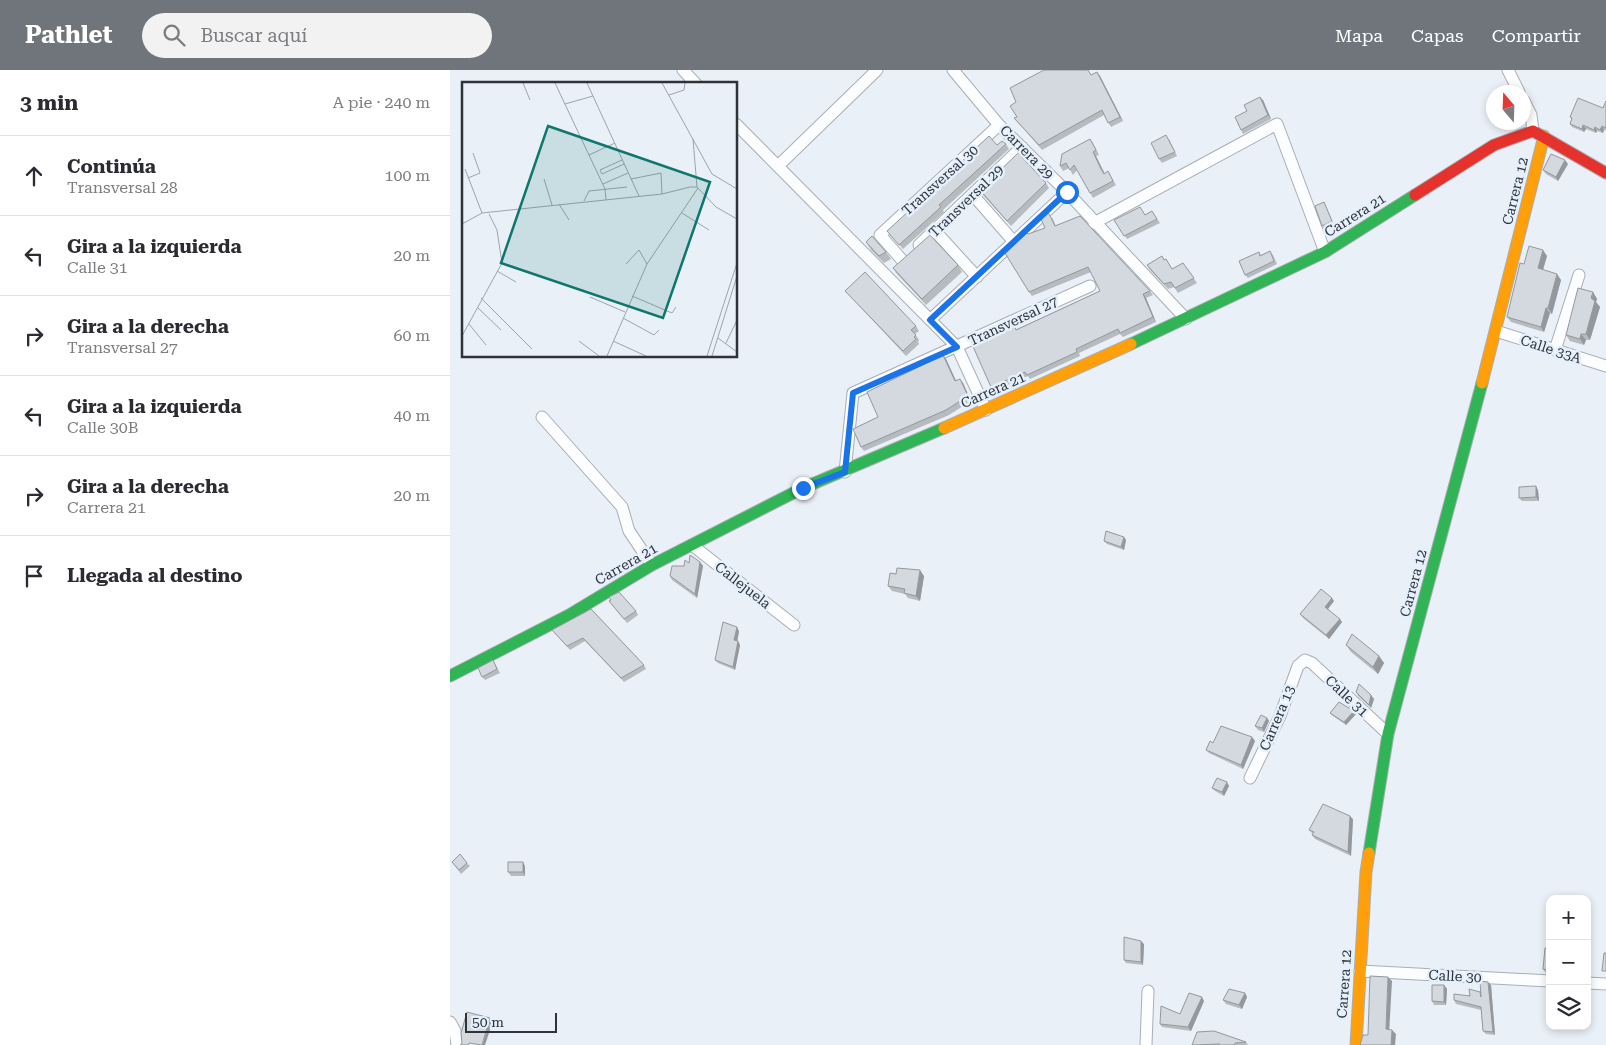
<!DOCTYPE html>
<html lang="es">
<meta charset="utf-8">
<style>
body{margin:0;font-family:"Roboto Serif",serif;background:#f2f2f3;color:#2b2b33}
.controls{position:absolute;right:15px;bottom:15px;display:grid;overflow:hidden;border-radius:10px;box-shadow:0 2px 8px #0003}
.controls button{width:45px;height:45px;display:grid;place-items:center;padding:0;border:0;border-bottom:1px solid #e1e1e2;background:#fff;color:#2b2b33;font:25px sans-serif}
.compass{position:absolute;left:1036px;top:15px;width:45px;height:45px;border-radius:50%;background:#fff;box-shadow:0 2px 8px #0003;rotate:341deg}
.scale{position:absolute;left:15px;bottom:12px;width:92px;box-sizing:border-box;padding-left:5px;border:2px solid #2d3338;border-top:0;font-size:14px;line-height:18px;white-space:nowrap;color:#2d3338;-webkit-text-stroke:4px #e5f0fc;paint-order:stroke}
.stop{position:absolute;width:15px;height:15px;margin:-11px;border:4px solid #1a73e8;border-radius:50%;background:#fff}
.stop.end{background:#1a73e8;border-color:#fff;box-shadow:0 1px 5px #0008}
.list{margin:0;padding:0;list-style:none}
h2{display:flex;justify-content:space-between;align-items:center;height:65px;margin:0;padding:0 20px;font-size:21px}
h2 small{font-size:16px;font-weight:400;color:#7c7c81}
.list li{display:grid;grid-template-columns:32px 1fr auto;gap:15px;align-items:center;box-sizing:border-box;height:80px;padding:0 20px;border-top:1px solid #e1e1e2}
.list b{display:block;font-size:19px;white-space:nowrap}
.list p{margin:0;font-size:16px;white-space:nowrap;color:#7c7c81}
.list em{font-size:16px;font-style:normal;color:#7c7c81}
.icon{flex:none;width:28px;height:28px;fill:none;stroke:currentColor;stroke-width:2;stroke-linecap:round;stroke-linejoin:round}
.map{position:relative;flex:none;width:1156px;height:975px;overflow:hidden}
header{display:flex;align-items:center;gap:30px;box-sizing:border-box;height:70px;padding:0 25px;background:#6f757b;color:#fff}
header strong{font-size:24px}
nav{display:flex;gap:28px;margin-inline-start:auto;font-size:18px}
.search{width:350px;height:45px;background:#f2f2f3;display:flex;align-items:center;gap:12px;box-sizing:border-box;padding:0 18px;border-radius:28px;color:#7c7c81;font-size:19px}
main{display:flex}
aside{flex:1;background:#fff}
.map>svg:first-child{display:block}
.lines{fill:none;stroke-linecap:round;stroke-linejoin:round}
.street-casing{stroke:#a9aeb4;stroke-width:13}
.fast-casing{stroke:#a9aeb4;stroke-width:13}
.slow-casing{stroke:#a9aeb4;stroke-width:13}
.jam-casing{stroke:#a9aeb4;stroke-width:13}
.street{stroke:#fcfdfe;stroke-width:11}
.fast{stroke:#30b455;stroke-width:11}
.slow{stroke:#ff9f0a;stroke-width:11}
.jam{stroke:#e5322d;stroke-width:11}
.wall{fill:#b6bbc0}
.shaded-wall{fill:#94989c}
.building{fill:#d4d9df;stroke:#94989c}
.route{stroke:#1a73e8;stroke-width:6}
.labels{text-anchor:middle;stroke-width:5;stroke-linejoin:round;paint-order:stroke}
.street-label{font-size:14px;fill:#2d3338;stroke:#e5f0fc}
.inset-road{fill:none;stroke:#9ea4ab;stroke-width:1}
.view{fill:#0f766e;fill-opacity:0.15;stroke:#0f766e;stroke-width:2.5}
.inset-edge{fill:none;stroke:#2d3338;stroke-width:2.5}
</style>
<header>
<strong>Pathlet</strong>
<div class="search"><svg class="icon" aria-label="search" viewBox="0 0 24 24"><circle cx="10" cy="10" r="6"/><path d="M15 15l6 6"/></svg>Buscar aquí</div>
<nav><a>Mapa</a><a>Capas</a><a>Compartir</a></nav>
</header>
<main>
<aside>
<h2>3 min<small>A pie · 240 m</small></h2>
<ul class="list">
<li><svg class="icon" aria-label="ahead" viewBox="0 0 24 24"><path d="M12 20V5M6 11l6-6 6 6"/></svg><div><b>Continúa</b><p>Transversal 28</p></div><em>100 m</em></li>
<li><svg class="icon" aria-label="left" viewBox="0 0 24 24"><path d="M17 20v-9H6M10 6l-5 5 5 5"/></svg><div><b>Gira a la izquierda</b><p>Calle 31</p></div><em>20 m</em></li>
<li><svg class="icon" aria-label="right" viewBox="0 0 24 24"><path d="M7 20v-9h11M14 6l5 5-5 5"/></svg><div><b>Gira a la derecha</b><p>Transversal 27</p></div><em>60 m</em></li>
<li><svg class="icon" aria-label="left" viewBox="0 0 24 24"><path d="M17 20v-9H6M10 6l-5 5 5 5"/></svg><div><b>Gira a la izquierda</b><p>Calle 30B</p></div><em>40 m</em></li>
<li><svg class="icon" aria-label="right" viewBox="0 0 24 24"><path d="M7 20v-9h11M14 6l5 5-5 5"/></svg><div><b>Gira a la derecha</b><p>Carrera 21</p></div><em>20 m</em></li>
<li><svg class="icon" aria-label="arrive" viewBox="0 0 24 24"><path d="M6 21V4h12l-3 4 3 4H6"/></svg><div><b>Llegada al destino</b></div></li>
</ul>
</aside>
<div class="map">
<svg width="1156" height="975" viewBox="0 0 1156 975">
<rect width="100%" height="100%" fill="#eaf0f7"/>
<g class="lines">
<defs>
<path id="street" d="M233 0 246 14
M503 0 549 55 617 122 736 249
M1058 0 1069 22
M1074 31 1081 45 1083 61
M286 54 507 277 536 340
M328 96 427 0
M523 125 564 172
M644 153 827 54 875 182
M485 161 527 207
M469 175 572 77
M452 190 430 165 549 55
M480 250 617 122
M1046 261 1156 296
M1105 280 1129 205
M92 347 172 437 179 461 202 495
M395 402 403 323 640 216
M242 475 344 555
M800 708 830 646 848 596 855 590 862 593 938 664
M910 901 1100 911
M1137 913 1156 914
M0 952 5 961 7 975
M696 975 698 921"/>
<path id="fast" d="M681 274 875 182 965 125
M0 606 119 545 202 495 353 418 494 358
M919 783 938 664 1032 313"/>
<path id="slow" d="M1032 313 1094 66
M494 358 681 274
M906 975 916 802 919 783"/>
<path id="jam" d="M965 125 1044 75 1083 61 1156 103"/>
</defs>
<use href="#street" class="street-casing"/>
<use href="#fast" class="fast-casing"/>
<use href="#slow" class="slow-casing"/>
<use href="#jam" class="jam-casing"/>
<use href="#street" class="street"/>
<use href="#fast" class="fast"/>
<use href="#slow" class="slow"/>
<use href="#jam" class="jam"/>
</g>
<path class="wall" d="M647 2 650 6 673 51 661 57 654 45 592 80 564 48Z
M813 30 821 49 793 64 791 60 797 41Z
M1156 31V60H1154L1153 63 1147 61 1146 63 1136 59 1134 62 1122 57 1120 54 1122 49 1120 47 1153 38Z
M640 69 643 73 649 85 646 86 654 104 658 101 666 115 643 128 627 100 623 105 619 98 613 101 610 96Z
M719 69 727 86 712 93 709 89Z
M556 74 559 79 493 140 494 142 453 179 437 161 500 106 547 75Z
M1118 94 1108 111 1096 104 1093 100Z
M596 113 599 118 561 156 533 125 530 120Z
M874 132 876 136 884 155 874 159 872 156Z
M702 141 710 153 677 169 664 150 695 145Z
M602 147 606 156 700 221 703 225 696 228 706 252 673 267 670 264 629 283 630 286 580 309 578 306 544 321 541 317 567 259 650 221 641 202 582 226 579 222 578 164 595 158Z
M416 172 436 182 441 189 434 193 421 180Z
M820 181 823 185 827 194 798 208 795 205 809 182 811 185Z
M1097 186 1093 200 1111 210 1102 244 1100 243 1094 262 1061 252 1057 247Z
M716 189 722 199 733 193 747 213 728 223 724 217 718 219 700 200 697 195Z
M508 195 512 202 476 235 447 204 443 198Z
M395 221 466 256 469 261 465 264 469 270 468 272 469 274 456 286 399 225Z
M1143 222 1147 229 1146 232 1150 237 1140 270H1136L1134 275 1120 271 1116 265Z
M496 289 506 311 513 313 521 331 499 345 414 381 411 377 428 347Z
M1088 420 1089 431H1072L1069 428Z
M674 467 676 470 674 480 657 474 654 471Z
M250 492 253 496 247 528 222 510 220 506 239 493Z
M446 504 474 506 470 531 458 528 455 524 442 521 438 516Z
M159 531 186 541 188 545 177 553Z
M884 531 878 539 892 552 879 569 853 548 850 544Z
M141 539 194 595 196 599 174 612 135 571 120 580 102 560Z
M289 561 287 571 290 575 285 600 268 593 265 590Z
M896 575 929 586 934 593 928 604 901 582Z
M43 590 50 603 35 610 32 607Z
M906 622 924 629 921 638 908 626Z
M904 641 906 644 896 655 883 646 880 643Z
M817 648 819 651 814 662 808 660 805 656Z
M802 667 805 671 793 699 759 683 756 680 763 673Z
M779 716 774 726 765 721 762 718Z
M903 749 901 786 865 769 862 765 863 764 859 760Z
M2 792 17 793 20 796 11 804Z
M75 796V806H61L58 802Z
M694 874 693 895 676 893 674 890Z
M1100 878V904L1096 903 1093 899Z
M994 915 997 919 996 935H984L982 931Z
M1041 915 1045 965 1036 964 1033 961 1031 940 1006 934 1004 930 1030 922Z
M795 923 797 927 792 939 776 934 773 930Z
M754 931 741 961 712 957 710 954Z
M796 972 798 975H742Z"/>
<path class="shaded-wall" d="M647 2 650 6 673 51 670 47Z
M810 27 813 30 821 49 818 45Z
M1133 55 1136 59 1134 62 1132 59Z
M1152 56 1154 60 1153 63 1150 60Z
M1145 57 1147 61 1146 63 1144 60Z
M643 82 646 86 657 108 654 104Z
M1115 90 1118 94 1108 111 1106 107Z
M1093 180 1097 186 1092 203 1088 198Z
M1107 204 1111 210 1102 244 1098 238Z
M1143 222 1147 229 1146 232 1150 237 1140 270 1136 264Z
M693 224 696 228 706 252 703 247Z
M1096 238 1100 243 1094 262 1091 257Z
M1131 264 1136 270 1134 275 1130 269Z
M493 285 496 289 508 315 505 311Z
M510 309 513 313 521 331 518 326Z
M1086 416 1088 420 1089 431 1086 427Z
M674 467 676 470 674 480 671 477Z
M250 492 253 496 247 528 245 524Z
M470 500 474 506 470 531 466 526Z
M882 528 884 531 877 540 875 537Z
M890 549 892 552 879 569 876 565Z
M287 557 289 561 287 573 284 570Z
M288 571 290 575 285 600 283 597Z
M929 586 934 593 928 604 923 597Z
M921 625 924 629 921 638 919 635Z
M904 641 906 644 896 655 894 652Z
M817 648 819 651 814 662 812 658Z
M802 667 805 671 793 699 791 695Z
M777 712 779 716 774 726 772 722Z
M900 746 903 749 901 786 898 782Z
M73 792 75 796V806L73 802Z
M691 871 694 874 693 895 691 892Z
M938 907 942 911 939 964 936 959Z
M1038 912 1041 915 1045 965 1043 962Z
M994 915 997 919 996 935 994 932Z
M795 923 797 927 792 939 789 935Z
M752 927 754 931 741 961 738 957Z
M40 948 43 951 35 975H32Z
M942 960 946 964 945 975H941Z"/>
<path class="building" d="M594 0H638L641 5 647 2 670 47 658 53 652 40 589 75 564 48 567 47 560 36 566 32 560 18Z
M810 27 818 45 791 60 785 47 797 41 794 35Z
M1128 28 1153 38 1156 31V58L1152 56 1150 60 1145 57 1144 60 1133 55 1132 59 1120 54 1122 48 1120 47Z
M716 65 725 82 709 89 701 73Z
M539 66 547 75 552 71 556 74 489 135 491 137 449 175 437 161 485 117 500 106 498 104Z
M640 69 646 80 643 82 651 99 654 104 658 101 663 111 640 123 624 95 620 100 616 93 610 96 612 84Z
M568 83 596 113 557 151 530 120Z
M1101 84 1115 90 1106 107 1093 100Z
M874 132 882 151 872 156 865 136Z
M690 137 695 145 702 141 707 149 674 166 664 150Z
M598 142 605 156 630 146 700 221 693 224 703 247 670 263 668 259 626 279 627 282 577 305 575 302 541 317 521 272 564 254 566 260 650 221 638 197 579 222 555 183 577 163 578 164 595 158 591 149Z
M480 165 508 195 472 229 443 198Z
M422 166 436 182 429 186 416 172Z
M1079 176 1093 180 1088 198 1107 204 1098 238H1096L1091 257 1057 247 1070 193 1074 194Z
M820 181 824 191 795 205 789 191 809 182 810 186Z
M712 186 714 190 716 189 722 199 733 193 744 208 725 218 721 212 714 214 697 195Z
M415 202 466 256 461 260 466 265 464 267 466 269 453 281 395 221Z
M1128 218 1143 222 1141 228 1145 231 1136 264H1131L1130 269 1116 265Z
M493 285 505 311 510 309 518 326 496 340 411 377 403 359 428 347 417 322Z
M1086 416V427L1069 428V417Z
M656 461 674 467 671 477 654 471Z
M240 485 250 492 245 524 220 506 222 496H234L235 490 239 493Z
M447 498 470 500 466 526 454 523 455 519 438 516 440 503 446 504Z
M871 519 882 528 875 537 890 549 876 565 850 544Z
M169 522 186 541 174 549 159 531 161 530 159 527Z
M141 539 194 595 171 608 133 568 117 576 102 560Z
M273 552 287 557 284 570 288 571 283 597 265 590Z
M902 564 929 586 923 597 896 575Z
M43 590 47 599 32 607 28 598Z
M909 614 921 625 919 635 906 622Z
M889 632 904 641 894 652 880 643Z
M811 645 817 648 812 658 805 656Z
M771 656 802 667 791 695 756 680 760 671 763 673Z
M767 708 777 712 772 722 762 718Z
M873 734 900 746 898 782 862 765 864 762 859 760Z
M10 784 17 793 9 800 2 792Z
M58 792H73V802H58Z
M674 867 691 871V892L674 890Z
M1095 878H1100V900L1093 899Z
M1154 883H1156V901H1152Z
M920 906 938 907 936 959 942 960 941 975H910L913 965H918Z
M1030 911 1038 912 1043 962 1033 961 1031 937 1004 930V924L1020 926 1019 919 1030 922 1031 927Z
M982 915H994V932L982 931Z
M779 919 795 923 789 935 773 930Z
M739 923 752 927 738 957 710 954 711 936 730 944Z
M17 942 40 948 32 975 19 973 18 975H10L12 974 11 963Z
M764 961 796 972 785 973 784 975H769L770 974 742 975 747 962Z"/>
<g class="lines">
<path class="route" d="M353 418 395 402 403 323 507 277 480 250 617 122"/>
</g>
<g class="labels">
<g class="street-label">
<text transform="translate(577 82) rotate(45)" y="5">Carrera 29</text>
<text transform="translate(490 110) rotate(-42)" y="5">Transversal 30</text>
<text transform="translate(1065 121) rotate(-76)" y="5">Carrera 12</text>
<text transform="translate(516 131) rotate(-44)" y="5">Transversal 29</text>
<text transform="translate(905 145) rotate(-32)" y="5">Carrera 21</text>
<text transform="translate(563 251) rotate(-25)" y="5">Transversal 27</text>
<text transform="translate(1101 279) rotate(18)" y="5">Calle 33A</text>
<text transform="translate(543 320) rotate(-24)" y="5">Carrera 21</text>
<text transform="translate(176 494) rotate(-30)" y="5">Carrera 21</text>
<text transform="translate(963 513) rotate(-75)" y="5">Carrera 12</text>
<text transform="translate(293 515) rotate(38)" y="5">Callejuela</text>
<text transform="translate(897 626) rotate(43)" y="5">Calle 31</text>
<text transform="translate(827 648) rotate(-67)" y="5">Carrera 13</text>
<text transform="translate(1005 906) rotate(3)" y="5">Calle 30</text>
<text transform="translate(894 914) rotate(-86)" y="5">Carrera 12</text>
</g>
</g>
<g transform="translate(12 12)">
<rect width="275" height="275" fill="#eaf0f7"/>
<path class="inset-road" d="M61 1 68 18M93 1 143 107 144 118M125 1 177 114M200 1 250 92 275 107M207 13 222 8 223 1M103 22 131 14M231 57 235 105M127 73 153 61M3 87 20 131M140 92 138 88 160 78M140 92 162 82M6 96 18 91 11 71M82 97 90 123M169 97 199 91 200 112M141 102 166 91M122 119 127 109 165 105M97 122 107 138M220 131 247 148M0 142 20 131 200 112 228 105H235L254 125 275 137M164 182 177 168 185 182M35 189 54 200M170 214 210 231 214 225M128 215 163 230M19 216 70 267M15 225 39 248M161 236 192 253 197 248M7 242 24 263M0 254 40 181 35 148 27 132M256 256 275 270M117 259 137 274M151 259 184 274M264 261 275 238M145 274 185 182 236 106M245 274 275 181M250 274 275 194"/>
<path class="view" d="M86 44 248 100 201 236 39 181Z"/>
<rect width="275" height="275" class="inset-edge"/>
</g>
</svg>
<div class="controls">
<button>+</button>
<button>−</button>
<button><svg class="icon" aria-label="layers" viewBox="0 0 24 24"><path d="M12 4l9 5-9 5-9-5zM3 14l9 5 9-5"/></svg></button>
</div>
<svg class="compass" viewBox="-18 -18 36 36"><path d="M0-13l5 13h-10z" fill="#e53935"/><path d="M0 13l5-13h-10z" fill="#7c7c81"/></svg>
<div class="scale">50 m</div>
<div class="stop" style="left:617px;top:122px"></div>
<div class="stop end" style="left:353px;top:418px"></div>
</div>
</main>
